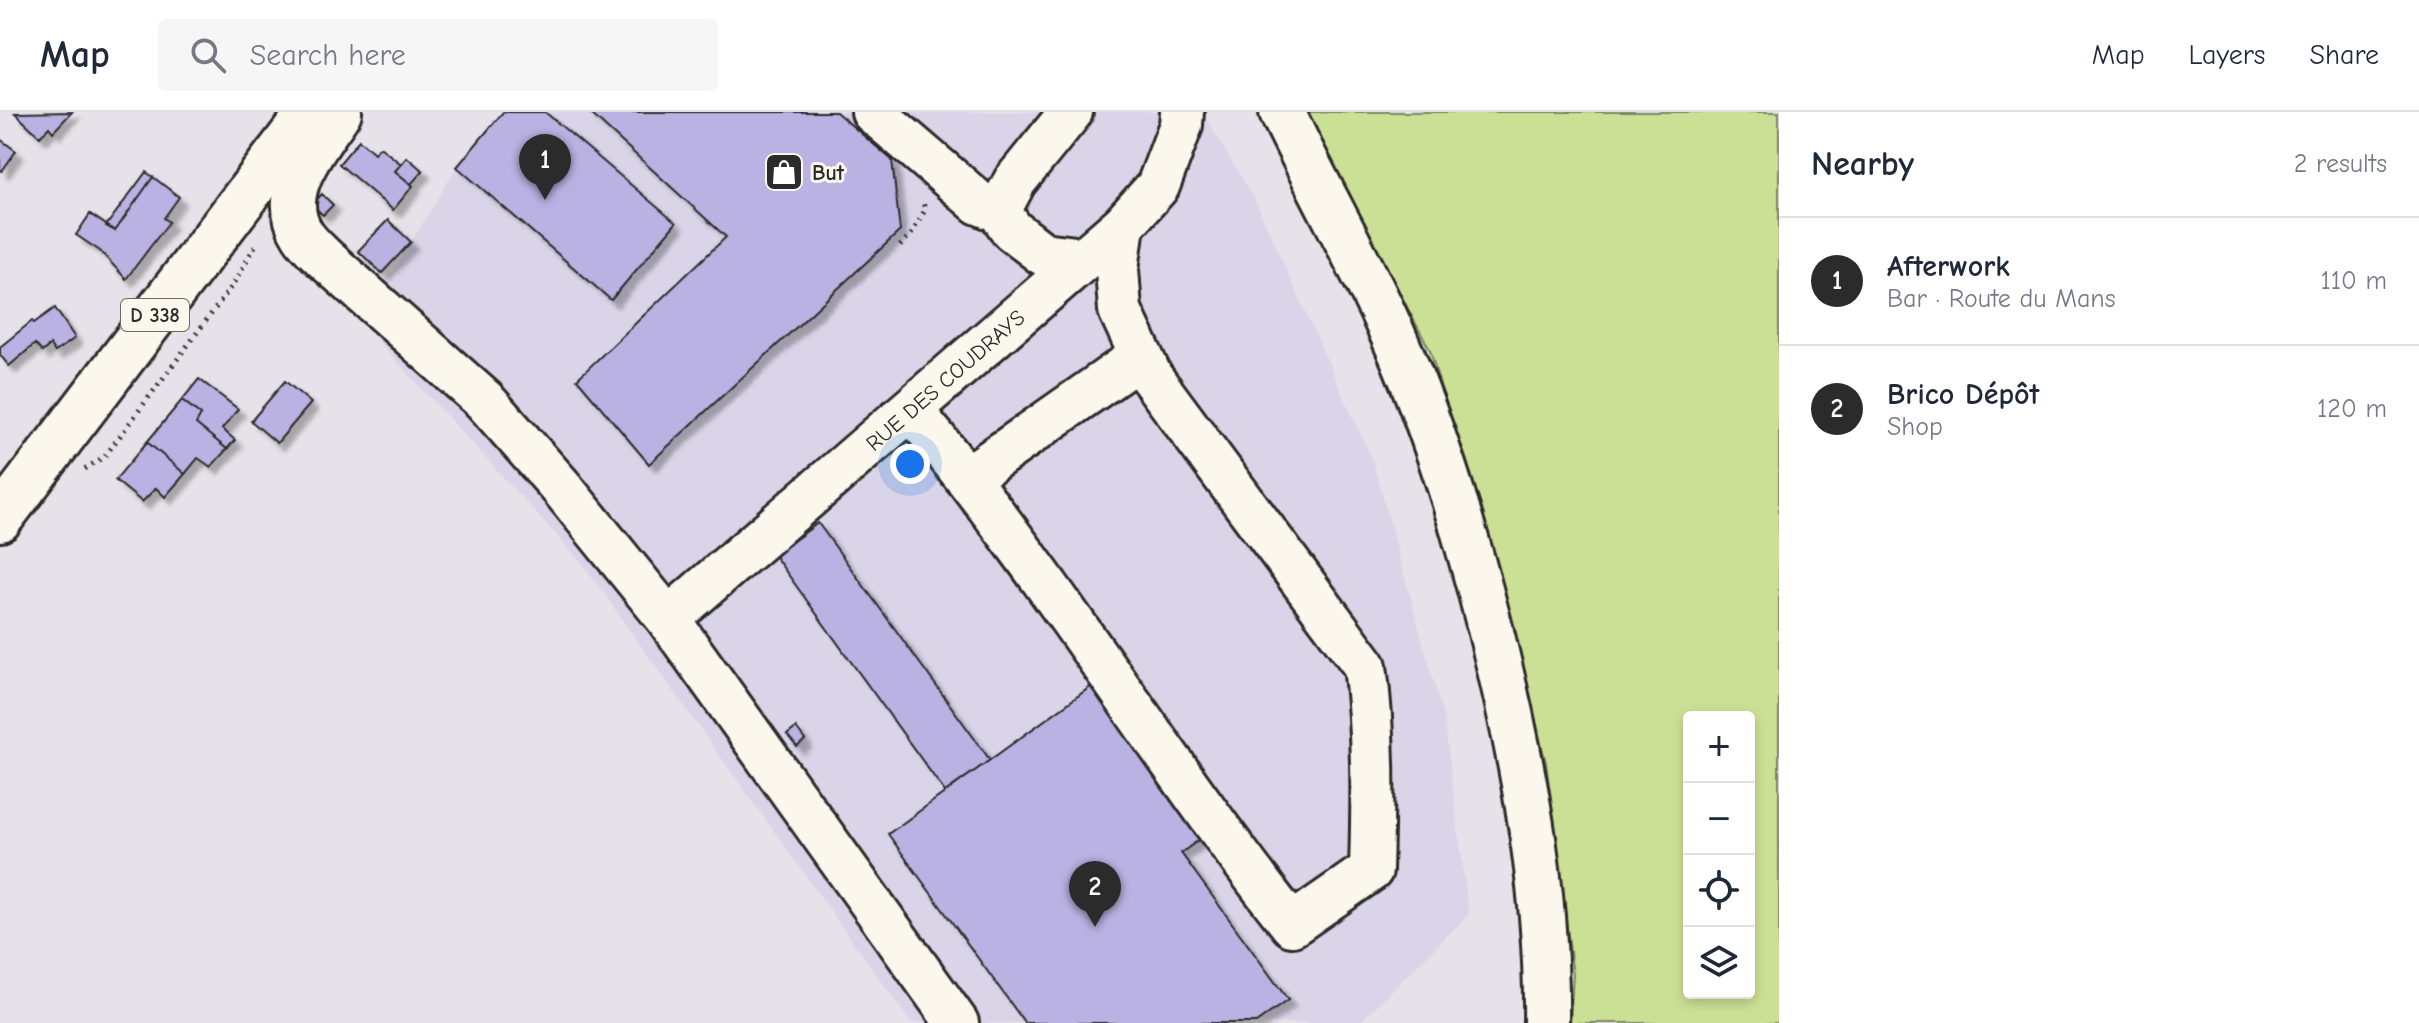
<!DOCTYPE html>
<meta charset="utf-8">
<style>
body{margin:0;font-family:"Comic Neue",sans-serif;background:#f6f6f7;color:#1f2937}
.controls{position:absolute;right:24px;bottom:24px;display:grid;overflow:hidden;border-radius:8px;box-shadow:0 4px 12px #0003}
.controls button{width:72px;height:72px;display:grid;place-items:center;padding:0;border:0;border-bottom:2px solid #e0e1e3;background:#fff;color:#1f2937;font:40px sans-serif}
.you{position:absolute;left:910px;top:352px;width:28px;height:28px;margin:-20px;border:6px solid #fff;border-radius:50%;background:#1a73e8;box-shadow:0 0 0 12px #1a73e833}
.badge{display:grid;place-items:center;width:52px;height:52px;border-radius:50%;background:#2b2b2b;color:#fff;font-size:26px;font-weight:700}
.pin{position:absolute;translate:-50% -66px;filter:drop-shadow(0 2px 4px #0008)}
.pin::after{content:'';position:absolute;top:42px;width:28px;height:24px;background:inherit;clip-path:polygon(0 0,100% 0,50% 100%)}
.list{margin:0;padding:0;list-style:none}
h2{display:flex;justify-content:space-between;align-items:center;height:104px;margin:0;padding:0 32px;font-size:34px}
h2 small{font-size:26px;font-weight:400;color:#747a83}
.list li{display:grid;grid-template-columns:52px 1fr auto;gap:24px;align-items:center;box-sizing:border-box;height:128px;padding:0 32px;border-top:2px solid #e0e1e3}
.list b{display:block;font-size:30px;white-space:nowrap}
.list p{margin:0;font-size:26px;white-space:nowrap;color:#747a83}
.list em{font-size:26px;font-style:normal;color:#747a83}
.icon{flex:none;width:44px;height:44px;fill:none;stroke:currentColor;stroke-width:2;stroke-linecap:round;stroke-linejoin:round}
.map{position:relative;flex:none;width:1779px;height:911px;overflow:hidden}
header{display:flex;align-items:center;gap:48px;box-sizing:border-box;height:112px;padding:0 40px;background:#fff;border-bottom:2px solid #e0e1e3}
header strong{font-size:38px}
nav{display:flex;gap:44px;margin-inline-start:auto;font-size:28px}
.search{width:560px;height:72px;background:#f6f6f7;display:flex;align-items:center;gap:20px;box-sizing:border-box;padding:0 28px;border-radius:8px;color:#747a83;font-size:30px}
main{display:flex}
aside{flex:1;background:#fff}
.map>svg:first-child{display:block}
.built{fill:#d9d4e7}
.green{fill:#cce095;stroke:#7c8660;stroke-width:2;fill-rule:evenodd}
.building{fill:#b9b2e3;stroke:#2b2b2b;stroke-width:2;filter:url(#shadow)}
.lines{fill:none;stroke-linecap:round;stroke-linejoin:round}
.minor-casing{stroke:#2b2b2b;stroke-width:48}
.major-casing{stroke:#2b2b2b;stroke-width:50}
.path{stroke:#2b2b2b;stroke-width:5;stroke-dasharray:2 6;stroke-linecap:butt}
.minor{stroke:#fbf7ec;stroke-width:42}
.major{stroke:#fbf7ec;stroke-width:44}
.labels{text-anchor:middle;stroke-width:6;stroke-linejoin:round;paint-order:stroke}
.shield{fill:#fbf7ec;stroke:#696865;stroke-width:2}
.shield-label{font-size:20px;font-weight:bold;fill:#2b2b2b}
.poi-label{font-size:22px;font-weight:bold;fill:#2b2b2b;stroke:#fbf7ec;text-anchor:start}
.street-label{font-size:22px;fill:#2b2b2b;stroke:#fbf7ec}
</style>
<header>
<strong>Map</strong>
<div class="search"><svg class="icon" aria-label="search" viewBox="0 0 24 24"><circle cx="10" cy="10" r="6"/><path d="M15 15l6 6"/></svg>Search here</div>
<nav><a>Map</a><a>Layers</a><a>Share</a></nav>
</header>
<main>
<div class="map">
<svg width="1779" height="911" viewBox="0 0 1779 911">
<defs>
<filter id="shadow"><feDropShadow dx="7" dy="7" stdDeviation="2" flood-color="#0004"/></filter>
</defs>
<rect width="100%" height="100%" fill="#e7e2e9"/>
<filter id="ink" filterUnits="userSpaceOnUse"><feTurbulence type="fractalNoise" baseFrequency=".0125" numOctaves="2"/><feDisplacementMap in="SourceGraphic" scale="16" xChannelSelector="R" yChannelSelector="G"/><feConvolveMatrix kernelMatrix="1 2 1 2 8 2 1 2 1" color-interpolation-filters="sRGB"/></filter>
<g filter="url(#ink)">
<path class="built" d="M503 0H1202L1255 88 1373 350 1444 607 1469 802 1359 911H911L581 450 355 204 392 161 457 55Z"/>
<path class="green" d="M1302 0H1779V911H1570L1573 863 1546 650 1430 238ZM1689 605H1749V881H1689Z"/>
<path class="building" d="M72 0 53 20 49 15 40 25 15 1Z
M503 0H545L676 111 611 188 457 55Z
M589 0H836L892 48 900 119 649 352 577 267 726 125Z
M0 27 16 39 2 59 0 58Z
M359 28 374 41 380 35 401 52 395 59 413 74 393 98 339 52Z
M407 45 423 59 411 72 395 59Z
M146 60 153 65 115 119 106 114Z
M153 65 179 85 164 106 169 110 126 167 100 139 76 123 90 102 115 119Z
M322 82 333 93 323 103 312 93Z
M388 108 411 130 382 161 358 139Z
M55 196 75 226 55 240 50 233 42 240 35 232 9 254 0 243V235L32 209 34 211Z
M199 267 238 297 222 317 235 328 227 337 196 312 201 303 182 288Z
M285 269 311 291 277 331 251 309Z
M182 288 201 303 196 312 227 337 211 355 198 346 185 362 147 330Z
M147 330 185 362 165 385 156 376 142 390 115 368Z
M818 411 990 648 945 680 774 443Z
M1093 573 1203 725 1181 741 1288 888 1256 911H1025L888 722Z
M796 616 805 628 797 635 787 623Z"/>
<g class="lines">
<defs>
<path id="minor" d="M340 0C318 34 275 80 303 123 308 131 317 139 324 146L484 288 561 375 668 507 957 911
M873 0 979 91 999 99 1012 118 1043 142 1084 147
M999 99 1015 69 1071 0
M911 298C1049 460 1159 645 1292 813L1371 758C1373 689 1374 622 1365 554L1151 265 1120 198 1117 157 1123 113
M967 366 1141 244
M668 507 1123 113 1158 74 1181 13 1182 0"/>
<path id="major" d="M1282 0C1314 68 1351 133 1383 201 1430 301 1463 409 1490 516 1522 644 1548 778 1546 911
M0 407 310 0"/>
</defs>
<use href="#minor" class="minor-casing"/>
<use href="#major" class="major-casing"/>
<path class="path" d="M900 134 911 123 925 98 923 90
M85 357 105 344 232 174 255 134"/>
<use href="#minor" class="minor"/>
<use href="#major" class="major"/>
</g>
</g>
<defs>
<symbol id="shop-square" viewBox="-11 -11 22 22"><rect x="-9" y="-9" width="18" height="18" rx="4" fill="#2b2b2b" stroke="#fbf7ec"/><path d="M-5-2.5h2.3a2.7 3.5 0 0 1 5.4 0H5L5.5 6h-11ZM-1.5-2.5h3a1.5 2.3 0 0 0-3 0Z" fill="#fff"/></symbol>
</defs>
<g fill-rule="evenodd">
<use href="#shop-square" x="762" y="38" width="44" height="44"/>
</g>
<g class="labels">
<rect class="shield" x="121" y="187" width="68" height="32" rx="6"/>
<g class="shield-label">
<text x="155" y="210">D 338</text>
</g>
<g class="poi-label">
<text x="812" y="68">But</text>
</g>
<g class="street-label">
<text transform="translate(945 268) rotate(-41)" y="8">RUE DES COUDRAYS</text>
</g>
</g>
</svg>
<div class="controls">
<button>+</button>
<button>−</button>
<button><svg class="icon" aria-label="locate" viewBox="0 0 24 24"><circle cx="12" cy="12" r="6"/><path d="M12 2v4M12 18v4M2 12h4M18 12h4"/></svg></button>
<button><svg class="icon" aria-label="layers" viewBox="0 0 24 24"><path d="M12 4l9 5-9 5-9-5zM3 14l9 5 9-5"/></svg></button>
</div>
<div class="you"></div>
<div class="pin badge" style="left:545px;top:88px">1</div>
<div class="pin badge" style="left:1095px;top:815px">2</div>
</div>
<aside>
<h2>Nearby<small>2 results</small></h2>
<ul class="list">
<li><span class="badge">1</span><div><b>Afterwork</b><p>Bar · Route du Mans</p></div><em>110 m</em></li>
<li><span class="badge">2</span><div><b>Brico Dépôt</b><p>Shop</p></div><em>120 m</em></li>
</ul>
</aside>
</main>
